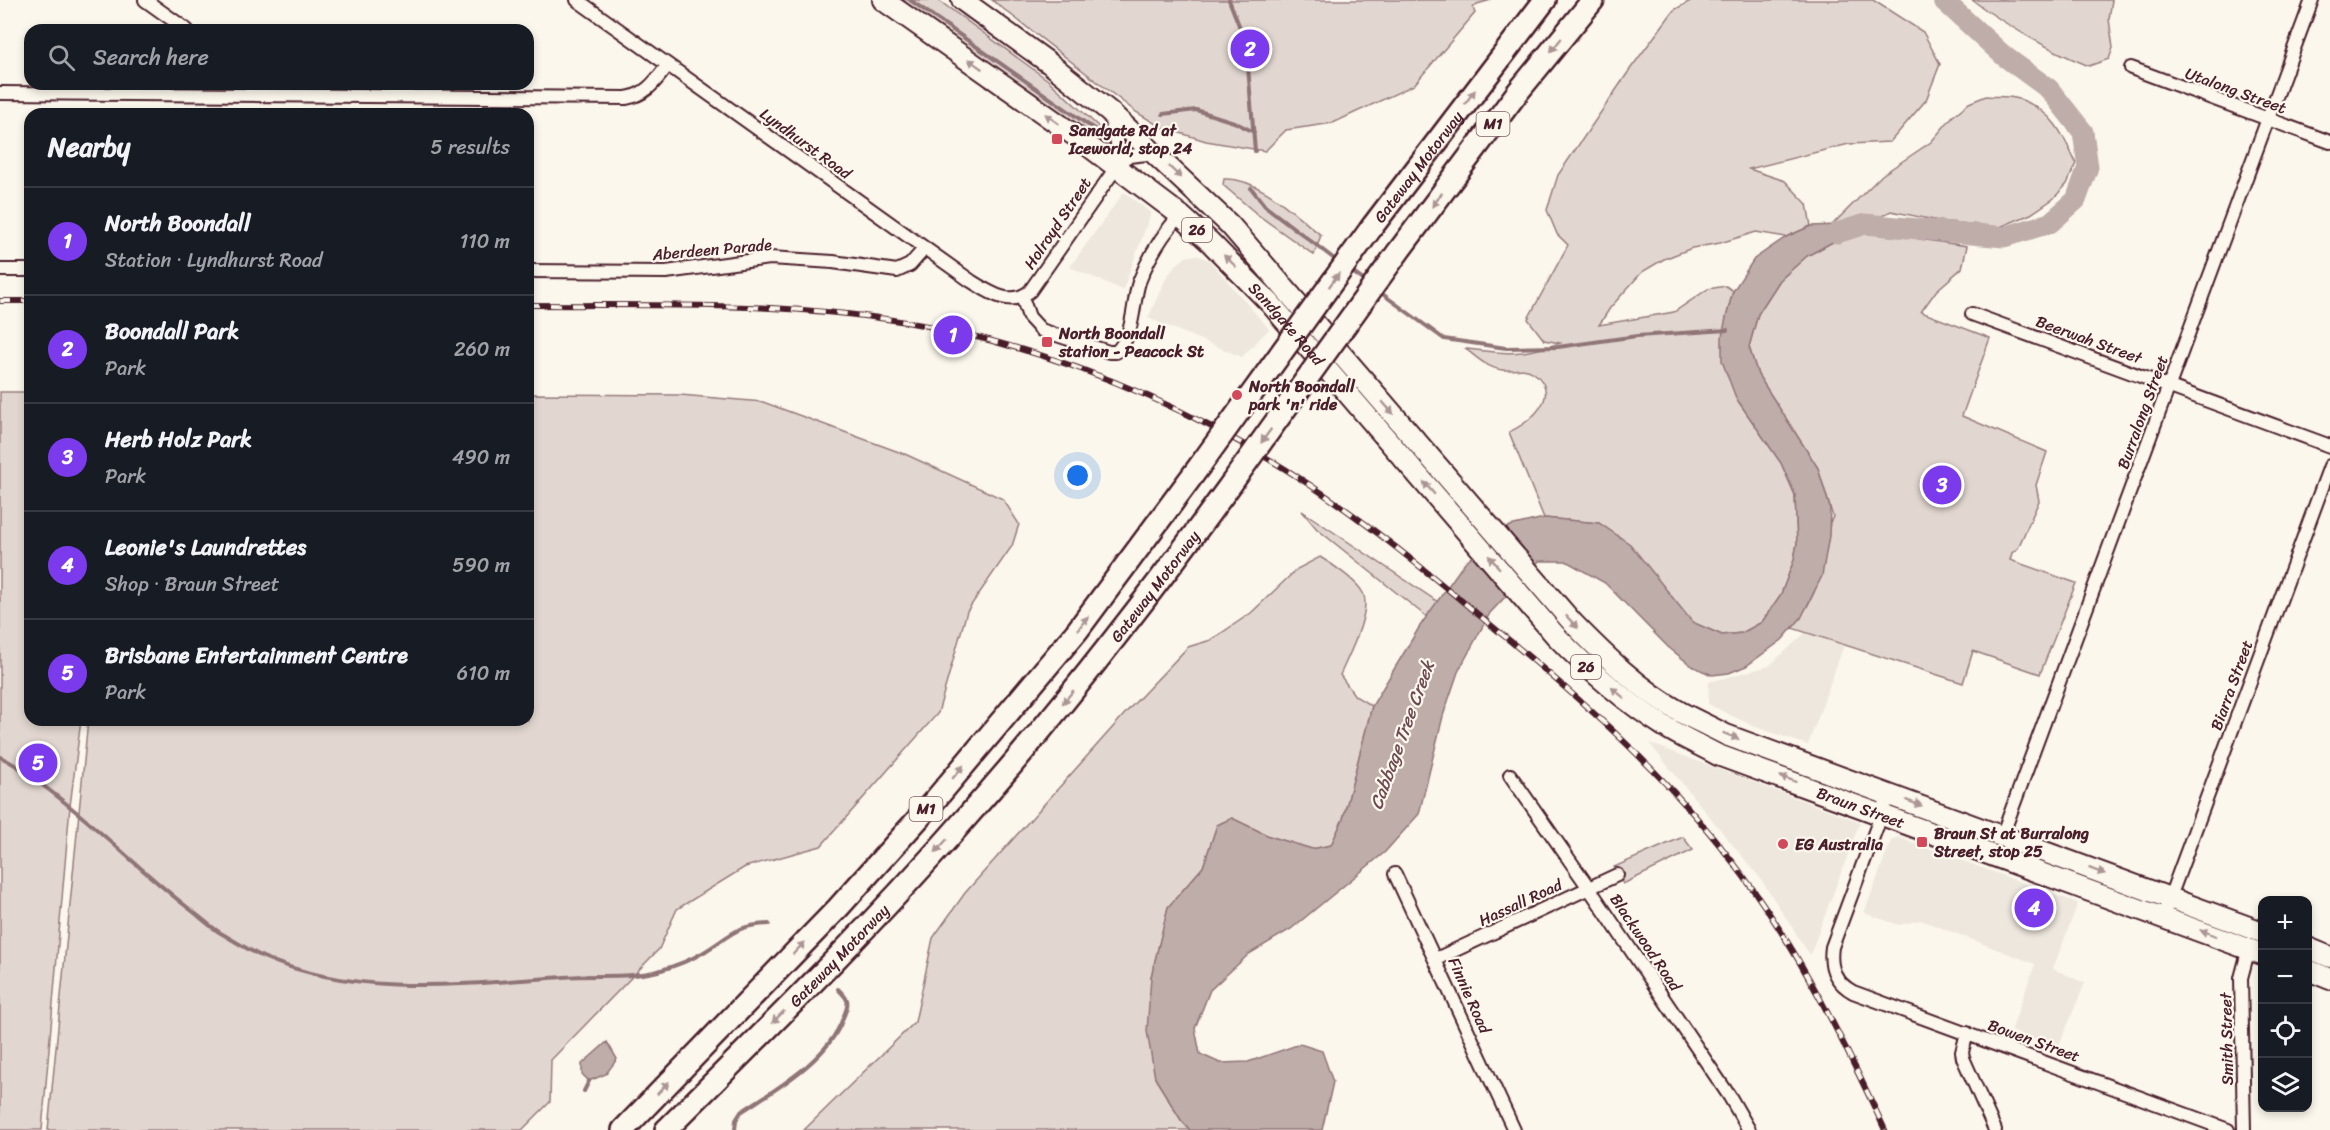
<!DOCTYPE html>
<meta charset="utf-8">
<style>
body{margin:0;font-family:Sriracha,sans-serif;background:#20242c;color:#f1f3f6}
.controls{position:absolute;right:18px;bottom:18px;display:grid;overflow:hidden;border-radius:12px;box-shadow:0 3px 9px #0003}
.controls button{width:54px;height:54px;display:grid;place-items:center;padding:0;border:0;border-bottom:2px solid #363941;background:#171b24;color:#f1f3f6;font:30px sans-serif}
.you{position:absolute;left:1078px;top:476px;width:21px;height:21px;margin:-15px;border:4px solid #fff;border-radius:50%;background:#1a73e8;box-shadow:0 0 0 9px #1a73e833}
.badge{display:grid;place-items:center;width:39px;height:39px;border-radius:50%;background:#7c3aed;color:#fff;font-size:20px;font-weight:700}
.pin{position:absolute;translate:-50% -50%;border:3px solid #fff;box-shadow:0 2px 6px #0006}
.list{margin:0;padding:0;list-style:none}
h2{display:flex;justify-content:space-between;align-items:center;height:78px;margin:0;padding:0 24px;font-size:26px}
h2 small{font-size:20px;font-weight:400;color:#9ea1a6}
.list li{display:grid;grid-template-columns:39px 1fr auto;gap:18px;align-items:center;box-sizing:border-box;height:108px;padding:0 24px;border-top:2px solid #363941}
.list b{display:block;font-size:22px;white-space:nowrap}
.list p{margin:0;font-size:20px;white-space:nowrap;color:#9ea1a6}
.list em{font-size:20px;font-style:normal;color:#9ea1a6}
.icon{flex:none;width:33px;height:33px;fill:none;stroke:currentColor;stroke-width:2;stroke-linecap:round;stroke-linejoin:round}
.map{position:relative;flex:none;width:2330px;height:1130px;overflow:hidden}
.search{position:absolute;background:#171b24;box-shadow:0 3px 9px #0003;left:24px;top:24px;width:510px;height:66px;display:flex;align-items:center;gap:15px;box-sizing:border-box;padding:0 21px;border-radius:18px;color:#9ea1a6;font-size:22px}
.panel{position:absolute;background:#171b24;box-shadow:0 3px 9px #0003;left:24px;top:108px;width:510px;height:618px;border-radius:18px}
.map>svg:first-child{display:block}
.built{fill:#eee7de}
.green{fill:#e2d7d0;stroke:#967b7e;stroke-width:1.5}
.water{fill:#bfadaa;stroke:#907477;stroke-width:1.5}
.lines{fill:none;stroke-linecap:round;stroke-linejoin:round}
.stream{stroke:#907477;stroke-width:4}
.river{stroke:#bfadaa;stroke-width:21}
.minor-casing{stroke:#4a1f2b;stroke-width:16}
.trunk-casing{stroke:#4a1f2b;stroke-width:24}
.motorway-casing{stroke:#4a1f2b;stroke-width:26}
.minor{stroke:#fbf7ec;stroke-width:12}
.trunk{stroke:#fbf7ec;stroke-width:20}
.motorway{stroke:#fbf7ec;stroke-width:21}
.rail-casing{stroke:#4a1f2b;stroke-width:6}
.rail{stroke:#fbf7ec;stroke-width:4;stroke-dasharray:11;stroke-linecap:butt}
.motorway-bridge-casing{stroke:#4a1f2b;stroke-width:26;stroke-linecap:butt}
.motorway-bridge{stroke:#fbf7ec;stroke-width:21}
.oneway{fill:#ab9695}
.poi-dot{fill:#d1495b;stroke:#fbf7ec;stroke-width:2}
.labels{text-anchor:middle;stroke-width:4.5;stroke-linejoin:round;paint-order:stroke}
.shield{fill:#fbf7ec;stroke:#7f6065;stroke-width:1.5}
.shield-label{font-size:15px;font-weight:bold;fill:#4a1f2b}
.street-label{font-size:16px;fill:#4a1f2b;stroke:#fbf7ec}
.poi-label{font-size:16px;font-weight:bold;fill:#4a1f2b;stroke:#fbf7ec;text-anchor:start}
.water-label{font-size:18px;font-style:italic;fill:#6d4a51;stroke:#fbf7ec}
</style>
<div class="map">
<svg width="2330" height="1130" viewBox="0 0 2330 1130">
<rect width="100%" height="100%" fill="#fbf7ec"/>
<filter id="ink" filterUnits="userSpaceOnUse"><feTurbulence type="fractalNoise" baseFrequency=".0167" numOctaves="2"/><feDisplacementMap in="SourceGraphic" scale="12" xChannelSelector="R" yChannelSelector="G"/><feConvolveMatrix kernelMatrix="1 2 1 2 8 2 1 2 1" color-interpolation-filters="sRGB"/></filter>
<g filter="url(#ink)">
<path class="built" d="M1124 192 1151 213 1123 290 1070 267Z
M1196 255 1209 260 1269 329 1242 357 1148 318 1166 278 1176 265 1186 257Z
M1805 633 1844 645 1808 745 1753 726 1708 704 1709 682 1769 666Z
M1649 743 1860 822 1810 955 1760 878Z
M1898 837 2078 903 2053 969 2085 983 2058 1048 2011 1031 2035 964 1921 920 1899 925 1864 913 1891 841Z"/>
<path class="green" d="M891 0H938L1048 80 1101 129 1109 144 1103 146Z
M992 0H1491L1477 4 1473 8 1475 13 1414 85 1333 123 1286 130 1265 151 1206 141 1161 127 1136 112Z
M1692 0H1873L1923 32 1940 64 1926 100 1890 142 1849 144 1749 169 1785 181 1807 204 1811 226 1786 237 1756 232 1720 243 1692 248 1664 259 1642 272 1610 308 1599 325 1674 312 1708 289 1726 286 1733 291 1726 318 1736 398 1781 463 1795 495 1797 543 1794 560 1781 594 1762 622 1742 633 1722 635 1692 622 1666 590 1599 523 1544 518 1509 432C1530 422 1563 396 1534 373 1524 366 1513 371 1502 370 1488 368 1477 358 1466 349 1506 354 1521 356 1560 343L1544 340 1528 319 1568 245 1557 234 1547 210 1558 175 1631 68 1674 10Z
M1972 0H2112L2109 19 2113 48 2109 59 2089 66C2046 49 2009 27 1972 0Z
M1986 96C1996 97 2009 96 2019 99 2052 110 2063 134 2076 163L2067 184 2053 199 2031 214 2000 227 1939 221 1891 211 1866 224 1919 239 1967 246 1962 268 1936 291 1921 312 1990 338 1962 416 2047 452 2036 485 2039 501 2018 548 2012 553 2010 560 2076 583 2040 674 1973 651 1963 683 1792 628C1818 598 1826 561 1830 522L1833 517 1818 468 1758 375 1749 347 1758 314 1780 280 1807 256 1864 225H1832L1882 175 1931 142 1953 116 1969 103Z
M1224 179C1259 177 1295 215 1321 235L1314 255 1258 215 1223 185Z
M0 392H30V720H81L70 806 42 1130H0Z
M528 394 680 395 763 402 907 455 1003 499 1019 524 1012 546 967 611 938 713 821 846 745 867 677 909 659 949 551 1060 550 1102 522 1130H48L88 720H528Z
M1302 511 1438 602 1428 618 1317 529Z
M1320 557C1332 564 1357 581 1363 593 1372 611 1348 657 1340 675L1355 696 1372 706 1343 819 1331 845 1312 849 1269 836 1232 818 1217 825 1203 867 1168 907 1151 977 1155 1078 1181 1120 1190 1130H804L915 1022 933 938 965 893 1130 708 1188 647 1211 640 1251 613 1297 569Z
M1683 837 1693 850 1623 884 1614 867Z"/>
<path class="water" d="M1865 224 1807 256 1780 280 1758 314 1749 347 1758 375 1818 468 1830 508 1829 536 1822 576 1801 618 1782 640 1746 666 1729 673 1712 675 1692 666 1668 647 1605 583 1566 561H1539L1490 613 1458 672 1443 716 1419 814 1385 852 1291 929 1249 954 1210 990 1195 1028 1200 1054 1220 1063 1248 1062 1300 1044 1322 1051 1333 1082 1322 1130H1190L1181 1120 1155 1078 1147 1031 1151 977 1168 907 1203 867 1217 825 1232 818 1269 836 1312 849 1331 845 1343 819 1372 706 1420 626 1465 562 1510 526 1544 518 1599 523 1630 544 1692 622 1722 635 1742 633 1762 622 1781 594 1794 560 1797 543 1795 495 1781 463 1736 398 1722 361V336L1726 318 1733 291 1754 259 1786 237 1811 226Z
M607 1042 617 1059 606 1074 589 1081 582 1074V1064Z"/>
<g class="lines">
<path class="stream" d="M910 0 1094 129
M1229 0 1246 43 1255 151
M1163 114 1196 110 1234 122 1254 132
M1251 188 1265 206 1337 261
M1348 269 1366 282
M1377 290 1444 339 1506 348 1558 347 1637 336 1727 330
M0 757C17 764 30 776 45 787 95 824 138 869 187 907 198 915 208 925 219 932 233 940 248 950 263 957 358 998 462 984 563 977 595 974 627 979 658 971 672 967 691 960 704 952 731 936 735 925 769 924
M584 1091 589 1081
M735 1130 736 1120 741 1112C776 1089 829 1059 843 1018 845 1012 849 1006 847 1000 845 996 841 992 838 989"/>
<path class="river" d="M1837 233 1865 224 2004 237 2050 223 2076 200 2088 167 2083 132 2049 89 2004 56 1943 0"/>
<defs>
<path id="minor" d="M145 0 187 30
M577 0 971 281C989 292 1010 308 1030 291L1122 159 1129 156 1156 153
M2131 68 2330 142
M0 93 626 98C647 95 656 80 668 65
M1109 112 1118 147 1116 166
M0 270H30
M528 271 666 272 770 258 833 262 897 271 910 265 925 248
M1022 297 1029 317 1041 330 1109 352H1116C1135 335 1132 304 1139 282 1149 256 1161 236 1180 215
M1972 314 2330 446
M1510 775 1589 888 1730 1097 1749 1130
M1889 794 1832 947C1829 968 1835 982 1853 992L2228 1130
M2002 836 2312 0
M1395 874 1514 1130
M2163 916 2330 466
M1436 959 1617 875
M1967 1033 1962 1052 1963 1058 1995 1130
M2244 1130 2241 978 2249 948"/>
<g id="trunk">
<path id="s1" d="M883 0 1074 135 1180 215 1210 242 1270 303 1556 636C1589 670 1624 701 1664 726 1681 737 1700 745 1718 755L2262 954"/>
<path d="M962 0 1049 63 1109 111 1230 225 1572 622C1604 655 1639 689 1680 712 1695 720 1711 727 1726 735L2262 932"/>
<path d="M2308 948 2330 957"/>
<path d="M2308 970 2330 979"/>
</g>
<g id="motorway">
<path id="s2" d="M1372 227 1545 0"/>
<path d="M1398 252 1517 93 1593 0"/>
<path d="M623 1130 838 908 935 800 1077 631 1201 464"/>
<path id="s3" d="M666 1130C765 1031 865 933 958 827 1055 718 1145 602 1231 484"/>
</g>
</defs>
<use href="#minor" class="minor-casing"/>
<use href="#trunk" class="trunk-casing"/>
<use href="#motorway" class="motorway-casing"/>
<use href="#minor" class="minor"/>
<use href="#trunk" class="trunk"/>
<use href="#motorway" class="motorway"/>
<defs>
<path id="rail" d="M0 301H30
M528 305C670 306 813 300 952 331 1080 360 1201 413 1310 485 1374 527 1433 577 1492 626 1586 703 1672 779 1744 877 1802 956 1844 1042 1885 1130"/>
</defs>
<use href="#rail" class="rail-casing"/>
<use href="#rail" class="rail"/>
<defs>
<path id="motorway-bridge" d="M1201 464 1372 227
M1231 484 1398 252"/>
</defs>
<use href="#motorway-bridge" class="motorway-bridge-casing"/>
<use href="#motorway-bridge" class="motorway-bridge"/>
</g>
<defs><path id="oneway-solid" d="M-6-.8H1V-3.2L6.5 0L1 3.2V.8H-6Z" transform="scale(1.5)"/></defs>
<g class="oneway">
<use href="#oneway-solid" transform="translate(1556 45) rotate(129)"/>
<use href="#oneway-solid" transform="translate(975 64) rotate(-145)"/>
<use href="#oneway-solid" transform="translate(1470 97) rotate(-53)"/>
<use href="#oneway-solid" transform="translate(1052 119) rotate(-144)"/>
<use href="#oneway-solid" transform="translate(1175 172) rotate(43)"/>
<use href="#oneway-solid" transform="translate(1437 200) rotate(126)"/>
<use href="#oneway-solid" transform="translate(1230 261) rotate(-136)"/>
<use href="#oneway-solid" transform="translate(1334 280) rotate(-54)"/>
<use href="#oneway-solid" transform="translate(1388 408) rotate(49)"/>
<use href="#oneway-solid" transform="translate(1266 436) rotate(126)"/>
<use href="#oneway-solid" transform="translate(1429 488) rotate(-131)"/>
<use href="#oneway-solid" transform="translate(1494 562) rotate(-131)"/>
<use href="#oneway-solid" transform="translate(1572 622) rotate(47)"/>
<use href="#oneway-solid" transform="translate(1083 623) rotate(-53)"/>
<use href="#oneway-solid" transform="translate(1618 693) rotate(-141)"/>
<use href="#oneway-solid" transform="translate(1068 697) rotate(130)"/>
<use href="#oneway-solid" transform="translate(1731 736) rotate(22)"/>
<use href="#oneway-solid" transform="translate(958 772) rotate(-50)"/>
<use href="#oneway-solid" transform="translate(1788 779) rotate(-160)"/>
<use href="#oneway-solid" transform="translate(1914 803) rotate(20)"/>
<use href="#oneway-solid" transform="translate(941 846) rotate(132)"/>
<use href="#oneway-solid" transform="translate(2097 871) rotate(20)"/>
<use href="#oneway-solid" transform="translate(2208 933) rotate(-159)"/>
<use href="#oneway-solid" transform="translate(799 948) rotate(-46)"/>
<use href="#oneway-solid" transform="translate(778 1017) rotate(135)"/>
<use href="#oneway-solid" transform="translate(663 1088) rotate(-46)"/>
</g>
</g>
<g class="poi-dot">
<rect x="1051" y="133" width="12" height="12" rx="3"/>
<rect x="1041" y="336" width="12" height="12" rx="3"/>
<circle cx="1237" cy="395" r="6"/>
<rect x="1916" y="836" width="12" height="12" rx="3"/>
<circle cx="1783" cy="844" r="6"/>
</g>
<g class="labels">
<g class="shield">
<rect x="1476.5" y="112" width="33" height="24" rx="4.5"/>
<rect x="1182" y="218" width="30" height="24" rx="4.5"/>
<rect x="1571" y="655" width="30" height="24" rx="4.5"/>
<rect x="909.5" y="797" width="33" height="24" rx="4.5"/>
</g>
<g class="shield-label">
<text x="1493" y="129">M1</text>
<text x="1197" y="235">26</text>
<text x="1586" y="672">26</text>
<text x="926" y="814">M1</text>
</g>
<g class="street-label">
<text transform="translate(2236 90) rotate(20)" y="6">Utalong Street</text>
<text transform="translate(806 143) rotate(36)" y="6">Lyndhurst Road</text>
<text dy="6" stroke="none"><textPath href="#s2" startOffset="76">Gateway Motorway</textPath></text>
<text transform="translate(1057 223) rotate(-56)" y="6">Holroyd Street</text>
<text transform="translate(712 249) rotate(-5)" y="6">Aberdeen Parade</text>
<text dy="6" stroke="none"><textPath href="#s1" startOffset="519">Sandgate Road</textPath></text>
<text transform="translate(2089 339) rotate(20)" y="6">Beerwah Street</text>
<text transform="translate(2142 412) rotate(-70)" y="6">Burralong Street</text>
<text dy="6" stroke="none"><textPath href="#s3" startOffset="732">Gateway Motorway</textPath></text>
<text transform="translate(2231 685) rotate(-70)" y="6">Biarra Street</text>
<text dy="6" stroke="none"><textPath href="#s1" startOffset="1286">Braun Street</textPath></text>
<text transform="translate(1520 902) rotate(-25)" y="6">Hassall Road</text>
<text transform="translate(1646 942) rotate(56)" y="6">Blackwood Road</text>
<text dy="6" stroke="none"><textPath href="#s3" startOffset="246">Gateway Motorway</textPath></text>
<text transform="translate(1470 995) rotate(66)" y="6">Finnie Road</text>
<text transform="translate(2226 1039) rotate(-91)" y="6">Smith Street</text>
<text transform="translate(2034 1040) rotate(20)" y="6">Bowen Street</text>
</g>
<g class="poi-label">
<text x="1069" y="136">Sandgate Rd at<tspan x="1069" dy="18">Iceworld, stop 24</tspan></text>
<text x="1059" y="339">North Boondall<tspan x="1059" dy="18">station - Peacock St</tspan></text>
<text x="1249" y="392">North Boondall<tspan x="1249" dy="18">park 'n' ride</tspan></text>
<text x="1934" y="839">Braun St at Burralong<tspan x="1934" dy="18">Street, stop 25</tspan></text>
<text x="1795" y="850">EG Australia</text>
</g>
<g class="water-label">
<text transform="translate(1402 735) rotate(-70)" y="6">Cabbage Tree Creek</text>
</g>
</g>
</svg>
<div class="controls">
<button>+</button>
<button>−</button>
<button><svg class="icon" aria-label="locate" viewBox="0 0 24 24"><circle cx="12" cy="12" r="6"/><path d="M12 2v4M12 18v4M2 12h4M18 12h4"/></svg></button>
<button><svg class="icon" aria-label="layers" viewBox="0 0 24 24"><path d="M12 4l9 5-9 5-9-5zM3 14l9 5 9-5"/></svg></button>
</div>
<div class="you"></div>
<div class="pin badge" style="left:953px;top:335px">1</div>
<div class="pin badge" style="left:1250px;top:49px">2</div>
<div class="pin badge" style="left:1942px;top:485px">3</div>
<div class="pin badge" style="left:2034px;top:908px">4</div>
<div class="pin badge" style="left:38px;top:763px">5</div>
<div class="search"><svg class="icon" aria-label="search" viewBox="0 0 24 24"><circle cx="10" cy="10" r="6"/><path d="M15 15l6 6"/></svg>Search here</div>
<section class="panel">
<h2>Nearby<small>5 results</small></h2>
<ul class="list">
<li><span class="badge">1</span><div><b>North Boondall</b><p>Station · Lyndhurst Road</p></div><em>110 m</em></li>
<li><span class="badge">2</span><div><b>Boondall Park</b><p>Park</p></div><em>260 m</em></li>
<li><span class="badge">3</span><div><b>Herb Holz Park</b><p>Park</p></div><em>490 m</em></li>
<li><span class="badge">4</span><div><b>Leonie's Laundrettes</b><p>Shop · Braun Street</p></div><em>590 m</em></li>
<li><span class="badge">5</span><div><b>Brisbane Entertainment Centre</b><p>Park</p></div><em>610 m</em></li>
</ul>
</section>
</div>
